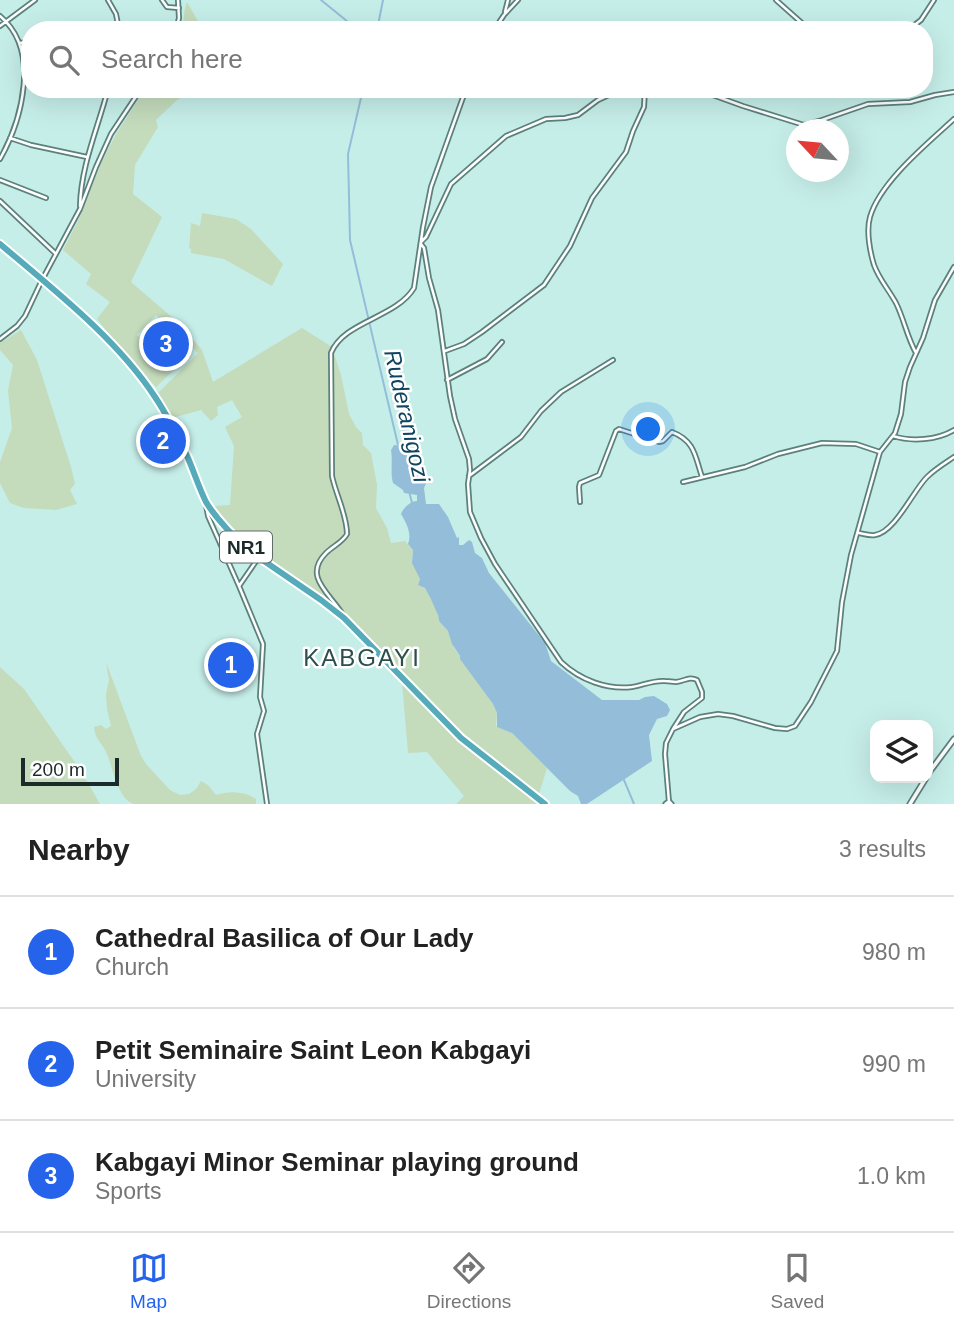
<!DOCTYPE html>
<style>
body{margin:0;font-family:Helvetica,sans-serif;background:#f6f6f6;color:#222}
.controls{position:absolute;right:21px;bottom:21px;display:grid;overflow:hidden;border-radius:14px;box-shadow:0 7px 28px #0002}
.controls button{width:63px;height:63px;display:grid;place-items:center;padding:0;border:0;border-bottom:2px solid #e0e0e0;background:#fff;color:#222;font:35px sans-serif}
.compass{position:absolute;left:786px;top:119px;width:63px;height:63px;border-radius:50%;background:#fff;box-shadow:0 7px 28px #0002;rotate:296deg}
.scale{position:absolute;left:21px;bottom:18px;width:98px;box-sizing:border-box;padding-left:7px;border:4px solid #1c2b2a;border-top:0;font-size:19px;line-height:24px;white-space:nowrap;color:#1c2b2a;-webkit-text-stroke:5px #fff;paint-order:stroke}
.you{position:absolute;left:649px;top:430px;width:24px;height:24px;margin:-18px;border:5px solid #fff;border-radius:50%;background:#1a73e8;box-shadow:0 0 0 10px #1a73e833}
.badge{display:grid;place-items:center;width:46px;height:46px;border-radius:50%;background:#2563eb;color:#fff;font-size:23px;font-weight:700}
.pin{position:absolute;translate:-50% -50%;border:4px solid #fff;box-shadow:0 2px 7px #0006}
.list{margin:0;padding:0;list-style:none}
h2{display:flex;justify-content:space-between;align-items:center;height:91px;margin:0;padding:0 28px;font-size:30px}
h2 small{font-size:23px;font-weight:400;color:#767676}
.list li{display:grid;grid-template-columns:46px 1fr auto;gap:21px;align-items:center;box-sizing:border-box;height:112px;padding:0 28px;border-top:2px solid #e0e0e0}
.list b{display:block;font-size:26px;white-space:nowrap}
.list p{margin:0;font-size:23px;white-space:nowrap;color:#767676}
.list em{font-size:23px;font-style:normal;color:#767676}
.icon{flex:none;width:38px;height:38px;fill:none;stroke:currentColor;stroke-width:2;stroke-linecap:round;stroke-linejoin:round}
.map{position:relative;flex:none;width:954px;height:804px;overflow:hidden}
.search{position:absolute;background:#fff;box-shadow:0 7px 28px #0002;left:21px;right:21px;top:21px;height:77px;display:flex;align-items:center;gap:18px;box-sizing:border-box;padding:0 24px;border-radius:28px;color:#767676;font-size:26px}
.sheet{height:427px;background:#fff}
nav{display:flex;justify-content:space-around;align-items:center;box-sizing:border-box;height:98px;border-top:2px solid #e0e0e0;background:#fff;font-size:19px;color:#767676}
nav a{display:grid;justify-items:center;gap:4px}
nav .on{color:#2563eb}
.map>svg:first-child{display:block}
.green{fill:#c4dbbc}
.water{fill:#94bdd9}
.lines{fill:none;stroke-linecap:round;stroke-linejoin:round}
.stream{stroke:#94bdd9;stroke-width:2}
.minor-casing{stroke:#5c817d;stroke-width:6}
.tertiary-casing{stroke:#5c817d;stroke-width:7}
.trunk-casing{stroke:#fff;stroke-width:10}
.minor{stroke:#fff;stroke-width:2.5}
.tertiary{stroke:#fff;stroke-width:3.5}
.trunk{stroke:#56abba;stroke-width:6}
.labels{text-anchor:middle;stroke-width:5;stroke-linejoin:round;paint-order:stroke}
.shield{fill:#fff;stroke:#606b6a;stroke-width:2}
.shield-label{font-size:19px;font-weight:bold;fill:#1c2b2a}
.water-label{font-size:23px;font-style:italic;fill:#0f435f;stroke:#fff}
.quarter-label{font-size:24px;letter-spacing:2px;fill:#2c4f4c;stroke:#fff}
</style>
<div class="map">
<svg width="954" height="804" viewBox="0 0 954 804">
<rect width="100%" height="100%" fill="#c6eee9"/>
<path class="green" d="M187 2 203 30H181C185 20 183 11 187 2Z
M145 89H194L176 101 156 120 158 127 135 165 133 194 162 217 131 282 181 325 202 350 213 382 302 328 332 347 341 375 349 414 356 427 362 433 363 445 371 453 377 485 376 508 387 528 391 543 405 541 413 550 412 560 420 579 418 585 425 588 428 592 437 611 439 621 448 631 454 648 493 704 497 713 496 726 512 733 547 768 536 804H456L464 796 427 752 408 753 402 682 347 617 294 576 264 561 213 506 230 505 234 446 225 427 242 417 232 400 217 407 218 415 211 421 201 410 172 418 157 394 198 353 156 315 137 335 174 370 156 387 116 343 97 319 110 302 86 284 91 274 63 250 79 219 100 165 116 134Z
M202 213 236 219 251 229 283 264 272 286 224 259 191 253V249L189 248 191 223 200 226Z
M157 319 191 351 175 368 141 336Z
M21 330 37 360 71 467 75 484 70 490 77 504 56 510 24 508 10 503 0 483V462L12 428 8 391 13 365 0 350V343Z
M106 662 141 756 146 764 170 790 180 795 189 794 196 789 201 781 208 785 216 795C230 791 243 791 256 799V804H134C117 799 113 766 106 752 101 741 95 740 94 727L101 725 106 729 111 726 107 709 106 694 109 680Z
M0 667 24 689 83 774 100 804H0Z"/>
<path class="water" d="M409 418 414 421 410 431 414 434C408 449 409 463 423 474V476L427 481 424 488 426 504H439L448 517 457 538 459 537V545H463L469 540 472 542 475 553 482 558 489 573 545 643 551 661 602 700H639L645 697 654 696 667 704 670 710 667 716 657 719 649 735 652 761 587 804H581L578 796 570 791 512 733 497 727V713L493 704 460 659V656L452 644 448 631 439 621 438 615 430 597 425 588 418 585 420 579 412 563 413 550 408 544C412 534 407 524 401 514 403 508 411 501 417 501V495L404 493 403 490 393 483C390 472 393 462 391 450L394 445 402 446C403 434 399 426 409 418Z"/>
<g class="lines">
<path class="stream" d="M321 0 358 30
M377 30 383 0
M363 89 348 154 350 240 398 445
M409 491 412 503
M624 780 634 804"/>
<defs>
<path id="minor" d="M108 0 116 14 119 30
M162 0 167 7 179 8
M776 0 803 24 828 30
M505 12 508 0
M0 16C41 50 22 120 0 159
M0 26 35 0
M176 30 179 18 178 0
M494 30 504 15 518 0
M908 30 921 20 934 0
M19 43 30 42
M37 89 51 93
M696 89 743 106 804 125 819 121 868 104 910 102 935 95 954 92
M10 138 31 145 87 157
M0 180 46 198
M0 201 56 254
M80 206C81 165 98 128 108 89
M421 242 426 237 451 184 506 136 546 119 565 118 578 115 598 100 622 89
M421 244 424 248 429 278 438 310 450 396 455 419 469 459 470 470 468 484 470 512 481 538 495 564 561 662C580 680 607 690 632 687 643 685 654 680 665 681 670 681 672 682 676 682 685 681 689 676 697 680L702 692V698L684 712 673 729
M0 339 17 326 25 316 42 280 80 209 96 167 111 134 141 89
M445 351 464 344 482 332 544 285 570 246 592 198 626 152 633 131 644 107 645 89
M916 353C907 337 904 319 896 303 889 290 879 279 874 265 870 252 866 231 870 217 880 182 928 143 954 119
M447 380 487 359 502 342
M893 436C912 442 937 440 954 430
M469 476 521 437 541 411 561 392 613 360
M683 482 745 467 778 454 822 443 856 444 880 452
M580 502 579 487 580 483 599 475 616 431 619 429 659 442 663 441 672 432C695 441 695 456 702 477
M206 505 208 516 239 586
M859 533C864 534 870 536 875 535 895 532 913 491 927 477 935 469 945 463 954 457
M259 557 239 586 263 644 260 697 264 711 257 734 267 804
M343 615C331 594 302 577 326 553 333 546 343 542 347 534 347 515 336 495 332 476L331 353C344 321 396 318 414 288L423 227 431 187 466 89
M669 802 665 754 666 743 673 729 700 717 718 714 733 716 775 728 787 729 795 726 811 702 837 651 842 602 851 555 880 452 895 433 901 414 905 382 910 367 923 338 935 300 954 267"/>
<path id="tertiary" d="M928 774 954 739
M666 804 669 802 671 804
M910 804 926 778"/>
<path id="trunk" d="M0 244C53 289 117 339 155 397 168 416 178 437 188 458 194 472 199 488 206 502 217 520 233 536 248 550L321 600 344 618 461 738 545 804"/>
</defs>
<use href="#minor" class="minor-casing"/>
<use href="#tertiary" class="tertiary-casing"/>
<use href="#trunk" class="trunk-casing"/>
<use href="#minor" class="minor"/>
<use href="#tertiary" class="tertiary"/>
<use href="#trunk" class="trunk"/>
</g>
<g class="labels">
<rect class="shield" x="220" y="531.5" width="52" height="31" rx="5"/>
<g class="shield-label">
<text x="246" y="554">NR1</text>
</g>
<g class="water-label">
<text transform="translate(407 416) rotate(77)" y="8">Ruderanigozi</text>
</g>
<g class="quarter-label">
<text x="362" y="666">KABGAYI</text>
</g>
</g>
</svg>
<div class="controls">
<button><svg class="icon" aria-label="layers" viewBox="0 0 24 24"><path d="M12 4l9 5-9 5-9-5zM3 14l9 5 9-5"/></svg></button>
</div>
<svg class="compass" viewBox="-18 -18 36 36"><path d="M0-13l5 13h-10z" fill="#e53935"/><path d="M0 13l5-13h-10z" fill="#767676"/></svg>
<div class="scale">200 m</div>
<div class="you"></div>
<div class="pin badge" style="left:231px;top:665px">1</div>
<div class="pin badge" style="left:163px;top:441px">2</div>
<div class="pin badge" style="left:166px;top:344px">3</div>
<div class="search"><svg class="icon" aria-label="search" viewBox="0 0 24 24"><circle cx="10" cy="10" r="6"/><path d="M15 15l6 6"/></svg>Search here</div>
</div>
<section class="sheet">
<h2>Nearby<small>3 results</small></h2>
<ul class="list">
<li><span class="badge">1</span><div><b>Cathedral Basilica of Our Lady</b><p>Church</p></div><em>980 m</em></li>
<li><span class="badge">2</span><div><b>Petit Seminaire Saint Leon Kabgayi</b><p>University</p></div><em>990 m</em></li>
<li><span class="badge">3</span><div><b>Kabgayi Minor Seminar playing ground</b><p>Sports</p></div><em>1.0 km</em></li>
</ul>
</section>
<nav>
<a class="on"><svg class="icon" aria-label="map" viewBox="0 0 24 24"><path d="M3 6l6-2 6 2 6-2v14l-6 2-6-2-6 2zM9 4v14M15 6v14"/></svg>Map</a>
<a><svg class="icon" aria-label="directions" viewBox="0 0 24 24"><path d="M12 3l9 9-9 9-9-9zM9 14v-3h6M13 9l2 2-2 2"/></svg>Directions</a>
<a><svg class="icon" aria-label="saved" viewBox="0 0 24 24"><path d="M7 4h10v16l-5-4-5 4z"/></svg>Saved</a>
</nav>
